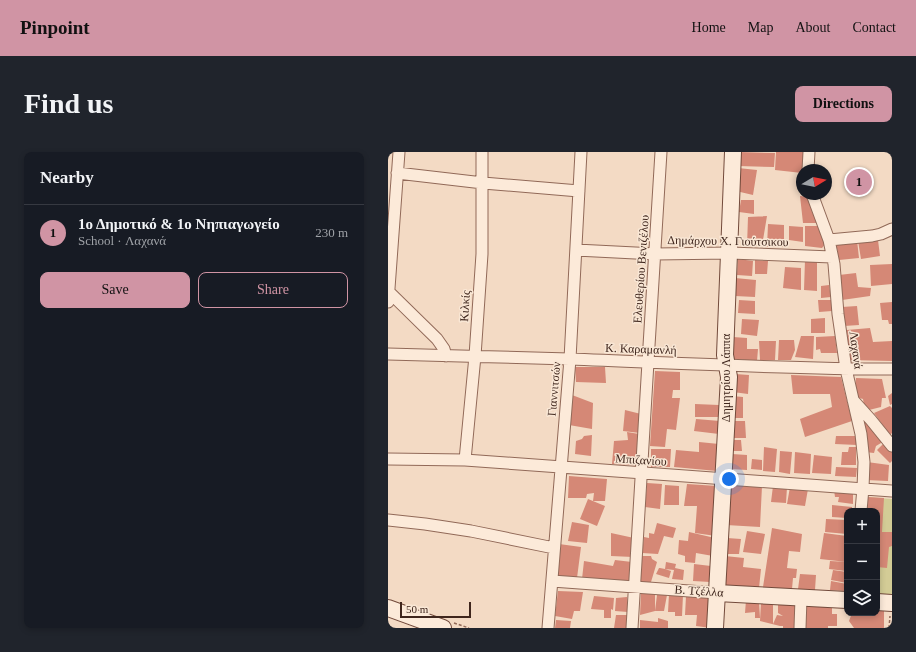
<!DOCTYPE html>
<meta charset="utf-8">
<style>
body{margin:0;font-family:"Times New Roman",serif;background:#20242c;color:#f1f3f6}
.controls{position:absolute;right:12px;bottom:12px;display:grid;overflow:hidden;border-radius:8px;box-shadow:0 2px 6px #0003}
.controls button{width:36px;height:36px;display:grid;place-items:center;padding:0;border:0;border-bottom:1px solid #363941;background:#171b24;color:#f1f3f6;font:20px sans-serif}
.compass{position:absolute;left:408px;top:12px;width:36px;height:36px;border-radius:50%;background:#171b24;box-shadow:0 2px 6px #0003;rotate:80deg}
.scale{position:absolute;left:12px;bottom:10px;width:71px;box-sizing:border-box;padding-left:4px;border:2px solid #3f261d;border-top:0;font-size:11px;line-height:14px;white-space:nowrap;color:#3f261d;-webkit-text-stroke:3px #f9e7d5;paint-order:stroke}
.you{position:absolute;left:341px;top:327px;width:14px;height:14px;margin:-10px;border:3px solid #fff;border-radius:50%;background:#1a73e8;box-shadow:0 0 0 6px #1a73e833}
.badge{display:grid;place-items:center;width:26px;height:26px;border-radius:50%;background:#d094a4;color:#111;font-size:13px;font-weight:700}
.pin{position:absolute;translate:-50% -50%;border:2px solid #fff;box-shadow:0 1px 4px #0006}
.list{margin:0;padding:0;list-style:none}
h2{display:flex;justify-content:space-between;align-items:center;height:52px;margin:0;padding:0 16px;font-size:17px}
h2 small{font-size:13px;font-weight:400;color:#9ea1a6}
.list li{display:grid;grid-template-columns:26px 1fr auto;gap:12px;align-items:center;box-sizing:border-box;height:56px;padding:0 16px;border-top:1px solid #363941}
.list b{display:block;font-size:15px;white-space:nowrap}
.list p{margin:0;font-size:13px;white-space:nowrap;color:#9ea1a6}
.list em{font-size:13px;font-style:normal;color:#9ea1a6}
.actions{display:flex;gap:8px;padding:12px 16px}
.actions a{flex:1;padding:9px 0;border:1px solid #d094a4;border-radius:8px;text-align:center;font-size:14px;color:#d094a4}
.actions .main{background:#d094a4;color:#111}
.icon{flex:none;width:22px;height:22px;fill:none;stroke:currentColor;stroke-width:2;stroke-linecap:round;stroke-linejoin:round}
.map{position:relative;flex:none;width:504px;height:476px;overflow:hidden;border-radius:8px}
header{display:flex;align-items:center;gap:24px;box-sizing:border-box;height:56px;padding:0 20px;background:#d094a4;color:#111}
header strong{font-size:19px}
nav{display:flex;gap:22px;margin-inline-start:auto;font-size:14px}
.intro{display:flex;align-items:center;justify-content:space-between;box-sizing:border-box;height:96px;padding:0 24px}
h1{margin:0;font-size:28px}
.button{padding:10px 18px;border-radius:8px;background:#d094a4;color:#111;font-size:14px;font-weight:700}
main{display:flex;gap:24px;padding:0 24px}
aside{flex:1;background:#171b24;border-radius:8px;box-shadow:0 2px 6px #0003}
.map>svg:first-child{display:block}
.green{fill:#d3cc96}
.building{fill:#d58876}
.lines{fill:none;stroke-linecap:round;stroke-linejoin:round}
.street-casing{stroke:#916958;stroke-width:13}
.secondary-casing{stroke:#724a3b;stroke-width:18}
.path{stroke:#916958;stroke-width:1.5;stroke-dasharray:3 2;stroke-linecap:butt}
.street{stroke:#fcead9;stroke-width:11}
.secondary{stroke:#fcead9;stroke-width:16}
.labels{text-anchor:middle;stroke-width:3;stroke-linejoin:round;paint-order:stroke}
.street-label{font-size:12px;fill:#3f261d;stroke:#f9e7d5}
</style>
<header>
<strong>Pinpoint</strong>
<nav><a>Home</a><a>Map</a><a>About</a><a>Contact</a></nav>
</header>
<div class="intro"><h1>Find us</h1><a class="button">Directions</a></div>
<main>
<aside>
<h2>Nearby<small></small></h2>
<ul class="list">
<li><span class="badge">1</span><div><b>1ο Δημοτικό &amp; 1ο Νηπιαγωγείο</b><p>School · Λαχανά</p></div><em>230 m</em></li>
</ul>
<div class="actions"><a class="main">Save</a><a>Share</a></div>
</aside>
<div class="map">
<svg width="504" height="476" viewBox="0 0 504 476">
<rect width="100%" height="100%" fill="#f3dac4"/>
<path class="green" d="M479 345 504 347V443L489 442V359H478Z"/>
<path class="building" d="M351 0 387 1 386 15 350 14Z
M388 0H418V18H414V21L387 18Z
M350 16 369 18 365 43 348 39Z
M412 44 422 45 424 60 430 71H415Z
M353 48H366V62L351 60Z
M379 64 374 94H359L360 65Z
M380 72 396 73V95H379Z
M401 74 415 75V90L401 88Z
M417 74H431L438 91 434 96 417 94Z
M469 88 471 106 451 108 448 90Z
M490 88 492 104 473 107 470 89Z
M350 107 365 109 364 124 349 123Z
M367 108 380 109 379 122H367Z
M417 108 429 109V139L416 138Z
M504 112V132L483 134 482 113Z
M397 115 413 116V138L395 136Z
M468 121 470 135 483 136 482 144 454 148 451 123Z
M347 126 368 128 367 145 347 144Z
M441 133 443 145 433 146V134Z
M351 148 367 149V162L350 161Z
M430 148H444V159L431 160Z
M504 150V172H501L500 168H494L492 151Z
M469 154 471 173 456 174 454 155Z
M437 166V181H423V167Z
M354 167 371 168 369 184 353 182Z
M482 176 485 190 504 189V209L460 208 459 178Z
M413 184H426L425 207 407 205Z
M447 184 449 201H433L432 197 428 198V185Z
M345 185 359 186V197H370L369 209 345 207Z
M391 188H406L407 198 403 208H390Z
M371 189H388L387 208H372Z
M187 215H217L218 231 188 230Z
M267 219 292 220V238H285L284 246H292L288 278 279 277 277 295 262 294Z
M347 222 361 223 360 242 345 240Z
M403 223 453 225 464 269 417 285 412 267 444 255 442 242H405Z
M468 226 494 227 498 246H494L493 255 477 259 475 247 471 246 469 243 467 235Z
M504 241V252L502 253 500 244Z
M184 243 205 251 204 277 181 273Z
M344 244 355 245V266H344Z
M307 252 331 253 332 265H307Z
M502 254 504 256V281L502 283 486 261Z
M237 258 253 262 252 281 235 279Z
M308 267 332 269 331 282 306 279Z
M480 267 498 288 488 294 486 301 477 300 475 269Z
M344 269H357L358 286H343Z
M239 280 251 282 250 313 224 312 226 289 240 288Z
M204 283 203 304 187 302 188 289 194 287 196 284Z
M448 284H469V293L447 292Z
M344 288H353L354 299H343Z
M498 289 504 297V309L502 311 489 298Z
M311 290 331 292 329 319 286 315 288 298 311 300Z
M376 295 389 297 387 320 375 319Z
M461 295H468V313H453L454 300H460Z
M263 297H283L282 315H263Z
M392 299 404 300 402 322 391 320Z
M407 300 423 302 422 322 406 321Z
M344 302 359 303V318L342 317Z
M426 303 444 305 443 322 424 321Z
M364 307 374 308V318L363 317Z
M479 310 501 313 500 329 478 328Z
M448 315 469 316 468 325 447 324Z
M181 324 219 327 217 349H205L206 341 199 342 198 346H180Z
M259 331 274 332 272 357 257 355Z
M299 332 329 334 328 384 307 381 309 354H296Z
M277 333 291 334V353H276Z
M342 333 374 334 372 375 338 373Z
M385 334 399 335 398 351 383 350Z
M402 335 420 337 417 354 399 352Z
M446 338 465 339V352L450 350 451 345H447Z
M480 345 496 346 494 380H504V394L501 395 499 416 489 415V359H479Z
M200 347 217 354 209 374 192 367Z
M444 353 464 355V359H459V366L444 365Z
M438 367 459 368V382L437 380Z
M184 370 201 373 199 391 180 389Z
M269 371 288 376 285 386 276 384 270 402 254 401 256 385 261 386V381L266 382Z
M384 376 414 382 412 400 401 399 399 416 409 417 408 426H405L404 437 375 435Z
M359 379 377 382 373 402 355 400Z
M301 380 327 386 325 404 308 401 307 411 297 410V404L290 402 291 388 300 389Z
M223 381 246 386 245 405 223 404Z
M436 381 459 384V410L432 407Z
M339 386 353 387 351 402H337Z
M171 392 193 395 189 426 169 424Z
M253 404H263L264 407 269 410 263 430 252 431Z
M337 404 356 406 355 415 373 417 371 436 334 433Z
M227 408 244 410 242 430 194 427 196 409 225 414Z
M442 409 459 410 458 419 441 417Z
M278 410 288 412 287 416 296 418 295 428 284 427 286 418 277 417Z
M306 412 323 414 322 430 305 429Z
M271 416H272L277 417 283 419 281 426 268 422Z
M445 418 459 420V431L443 428Z
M412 422 428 423 427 438 410 437Z
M443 429 459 432 458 439 442 438Z
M170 439 195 440 192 459H186L184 467 167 464Z
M253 441H267V459L252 463Z
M281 442 295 443 294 464H287V460H280Z
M269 443H279L276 459H267Z
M206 444 226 446 225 458 223 457V466H216V458L203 457Z
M298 444 327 447 323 476 308 474 309 463H297Z
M239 445 240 460 227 459 228 446Z
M358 448 371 450 372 466H367V460L357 461Z
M390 448 395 453H409L408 476H395V474H392L372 469 373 450 385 451V472L389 463 395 464 390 461Z
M419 454H444V462H449V474H440V476H417Z
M489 457H496V476H466L461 469 464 461H489Z
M228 463H239V476H226Z
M270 466 280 469V476H252V468L270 470Z
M168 468 183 469 182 476H167Z"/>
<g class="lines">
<defs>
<path id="street" d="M420 18 421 0
M9 21 95 31 191 39
M424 42 441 88 446 112 450 162 458 217 473 282 476 310 475 336 473 359
M441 88 484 84 493 82 504 77
M188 98 267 102 342 101 444 105
M0 139 49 187 56 197 58 204
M0 150 11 0
M0 202C60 204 121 205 181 207 289 211 396 217 504 217
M465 248 483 268 504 294
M0 307 77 308 504 339
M77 308 87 204 94 102V0
M0 368 37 372 83 379 166 396
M164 429 329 441
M160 476 182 207 193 0
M244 476 260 210 273 0
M412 476 413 446"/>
<path id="secondary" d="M329 441 459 448
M489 450 504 451
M0 456 55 476
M327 476 341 225 337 203 345 0"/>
</defs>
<use href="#street" class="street-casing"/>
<use href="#secondary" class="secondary-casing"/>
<path class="path" d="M66 471 81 476
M501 476 502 464"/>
<use href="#street" class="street"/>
<use href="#secondary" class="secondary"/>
</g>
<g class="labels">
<g class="street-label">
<text transform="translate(340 89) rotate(1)" y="4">Δημάρχου Χ. Γιούτσικου</text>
<text transform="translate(253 117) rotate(-86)" y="4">Ελευθερίου Βενιζέλου</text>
<text transform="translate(77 154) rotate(-86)" y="4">Κιλκίς</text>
<text transform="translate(253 197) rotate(2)" y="4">Κ. Καραμανλή</text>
<text transform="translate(468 198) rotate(82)" y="4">Λαχανά</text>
<text transform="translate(338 226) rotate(-90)" y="4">Δημητρίου Λάππα</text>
<text transform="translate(166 237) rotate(-85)" y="4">Γιαννιτσών</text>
<text transform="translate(253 308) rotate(4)" y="4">Μπιζανίου</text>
<text transform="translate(311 439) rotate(4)" y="4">Β. Τζέλλα</text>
</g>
</g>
</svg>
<div class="controls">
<button>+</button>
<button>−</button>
<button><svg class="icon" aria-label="layers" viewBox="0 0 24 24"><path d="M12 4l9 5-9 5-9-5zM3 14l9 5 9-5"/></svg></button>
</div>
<svg class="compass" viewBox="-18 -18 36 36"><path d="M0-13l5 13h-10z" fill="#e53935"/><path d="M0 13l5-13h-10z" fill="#9ea1a6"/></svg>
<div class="scale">50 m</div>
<div class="you"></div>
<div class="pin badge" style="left:471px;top:30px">1</div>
</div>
</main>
